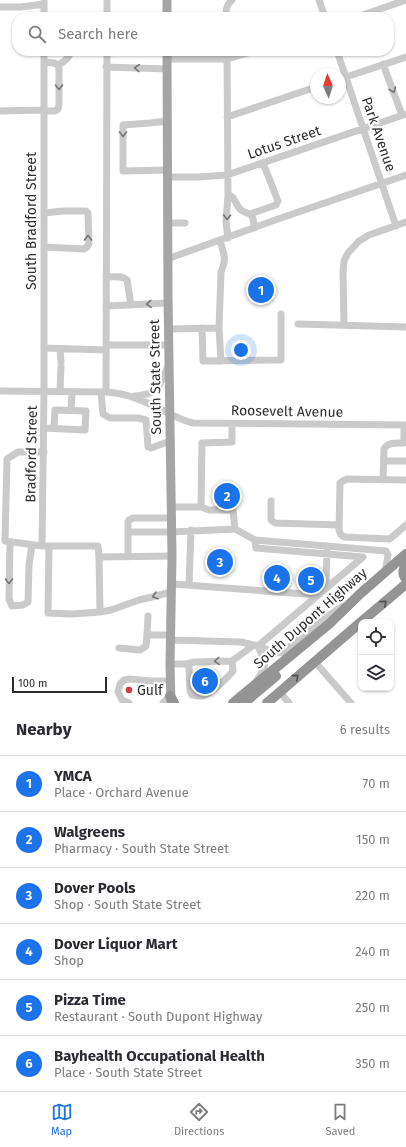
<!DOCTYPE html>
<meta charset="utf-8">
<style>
body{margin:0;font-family:"Fira Sans",sans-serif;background:#f2f2f3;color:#2b2b33}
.controls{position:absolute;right:12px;bottom:12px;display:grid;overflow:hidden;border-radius:8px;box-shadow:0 1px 3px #0004}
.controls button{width:36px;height:36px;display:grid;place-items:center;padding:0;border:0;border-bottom:1px solid #e1e1e2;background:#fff;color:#2b2b33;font:20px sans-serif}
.compass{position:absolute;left:310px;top:68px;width:36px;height:36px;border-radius:50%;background:#fff;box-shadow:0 1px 3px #0004;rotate:357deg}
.scale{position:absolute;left:12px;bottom:10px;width:95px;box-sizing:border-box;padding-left:4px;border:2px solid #2d2d2d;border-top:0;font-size:11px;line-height:14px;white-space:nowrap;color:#2d2d2d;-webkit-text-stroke:3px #fff;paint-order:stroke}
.you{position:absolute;left:241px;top:350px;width:14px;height:14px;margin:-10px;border:3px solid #fff;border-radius:50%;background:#1a73e8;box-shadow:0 0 0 6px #1a73e833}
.badge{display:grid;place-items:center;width:26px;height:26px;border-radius:50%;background:#1a73e8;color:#fff;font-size:13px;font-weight:700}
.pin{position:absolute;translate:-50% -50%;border:2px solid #fff;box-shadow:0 1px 4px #0006}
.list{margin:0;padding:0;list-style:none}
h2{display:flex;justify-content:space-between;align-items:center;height:52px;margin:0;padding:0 16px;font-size:17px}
h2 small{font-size:13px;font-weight:400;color:#7c7c81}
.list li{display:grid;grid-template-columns:26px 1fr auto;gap:12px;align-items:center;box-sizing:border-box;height:56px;padding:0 16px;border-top:1px solid #e1e1e2}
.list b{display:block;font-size:15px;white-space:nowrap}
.list p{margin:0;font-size:13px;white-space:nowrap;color:#7c7c81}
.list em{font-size:13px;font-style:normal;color:#7c7c81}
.icon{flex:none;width:22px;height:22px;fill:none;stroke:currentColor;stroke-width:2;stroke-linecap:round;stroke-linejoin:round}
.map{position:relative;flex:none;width:406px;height:703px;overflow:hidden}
.search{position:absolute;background:#fff;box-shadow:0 1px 3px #0004;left:12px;right:12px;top:12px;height:44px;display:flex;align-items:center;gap:10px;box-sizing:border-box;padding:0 14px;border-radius:16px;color:#7c7c81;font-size:15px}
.sheet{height:388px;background:#fff}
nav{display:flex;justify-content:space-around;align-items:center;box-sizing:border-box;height:56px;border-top:1px solid #e1e1e2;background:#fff;font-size:11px;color:#7c7c81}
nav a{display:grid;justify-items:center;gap:2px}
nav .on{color:#1a73e8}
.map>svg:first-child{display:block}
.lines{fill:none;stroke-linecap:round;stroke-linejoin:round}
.minor{stroke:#cacaca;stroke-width:7}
.major{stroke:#a5a5a5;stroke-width:9}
.highway{stroke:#949494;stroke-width:10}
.oneway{stroke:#747474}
.oneway2{stroke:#515151}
.poi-dot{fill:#db3842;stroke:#fff;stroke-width:1.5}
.labels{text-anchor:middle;stroke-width:4;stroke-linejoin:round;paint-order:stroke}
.street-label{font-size:14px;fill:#2d2d2d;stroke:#fff}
.poi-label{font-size:14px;fill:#2d2d2d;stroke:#fff;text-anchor:start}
</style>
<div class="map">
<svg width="406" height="703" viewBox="0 0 406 703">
<rect width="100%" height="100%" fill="#fff"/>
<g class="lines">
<path class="minor" d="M319 0 325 17
M44 1V17
M0 7H21L44 4
M107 17V0
M226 17C226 10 226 5 232 0
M357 17 406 0
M44 51V391L42 546H98L99 557
M227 51 228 195 226 222 228 238
M337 51 396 226
M167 59H227L255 51
M44 62 54 63 58 65C64 62 70 58 71 51
M383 64 402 115
M106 67 167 69
M340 79 406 57
M0 111 44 110
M44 111H55L58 109 59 105V68L58 65
M227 117 316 87
M167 121 150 123 123 125V171L167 170
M167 177H198L227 175 406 114
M228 195C235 196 235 204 240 209 243 213 248 212 251 215 254 218 254 224 254 228
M250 214 276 205 278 201 263 163
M167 223H185
M44 247 84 249 87 247 89 244 88 213 86 211H63L44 213
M167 259 278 219 406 175
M106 277C113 277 122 275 127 280L131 305
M106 306 168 303
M298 324 406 327
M344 325 343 272 344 261 348 253 359 241 369 235 406 222
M202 328 203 361 281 360V314
M219 328 221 361
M168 329 219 328 221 272C227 258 224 254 220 241
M106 345H169
M44 348 106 350
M60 349 61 362
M0 391 106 392C128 393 146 402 166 412 175 416 183 421 193 423L406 425
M60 391 61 367
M101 392 103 414 110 418H138L146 420 148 447 151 448 170 441
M106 392 107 51
M135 396C159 394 159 387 168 366
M71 410 72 392
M44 428 85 430 86 411 55 410 54 428
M384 461H406
M383 480 384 449C388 442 396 443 404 443V425
M406 480 347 479 343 481 340 483 339 530 341 535 345 537 389 539 391 538 406 525
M271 501V520L275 523 339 525
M171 507H201L202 443 232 442V424
M235 529 255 540 386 551 388 555 385 573
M128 532H171L235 529 233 510H209L201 507
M10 542 9 599 12 606 23 605 28 602 29 565 32 545
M42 546 5 541 7 459 18 452H44
M49 546 48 613 72 614 100 612
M128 557V522L129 520 133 518H171
M172 584 318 595
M189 585 191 530
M326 588 327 550
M171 592 152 597 139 600 111 610 100 612 99 557 172 556
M147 635 148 616
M171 640 241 642 258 646 363 557 256 548 255 540
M119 648 140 650 146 646 147 635H171
M232 661 254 645
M315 662 351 703
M170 664H186L195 662 232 661 233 671C228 677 212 693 205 695 201 697 197 696 192 695L190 691 189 667 186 664
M257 680C270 663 264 662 258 646L276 653 283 652 318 623 343 606
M280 692 289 703
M129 703 122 700 118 692 120 684 124 680 129 679 152 681H170
M163 703 170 696"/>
<path class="major" d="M167 0V17
M167 51 168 296 172 556 170 664 171 703"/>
<path class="highway" d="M406 564C403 570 402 574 406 579
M361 622 406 584
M170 696 174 703
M233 703 329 624 361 593 406 554
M244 703 276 676
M267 703 361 622"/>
</g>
<defs><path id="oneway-chevron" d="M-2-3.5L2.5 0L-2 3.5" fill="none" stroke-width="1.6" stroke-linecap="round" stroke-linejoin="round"/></defs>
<g class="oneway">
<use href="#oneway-chevron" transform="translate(137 68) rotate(-178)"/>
<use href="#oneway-chevron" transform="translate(59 87) rotate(89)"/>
<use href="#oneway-chevron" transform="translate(393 90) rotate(70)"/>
<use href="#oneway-chevron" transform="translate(123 134) rotate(90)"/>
<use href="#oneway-chevron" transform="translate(227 217) rotate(93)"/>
<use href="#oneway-chevron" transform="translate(88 238) rotate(-90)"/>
<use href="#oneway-chevron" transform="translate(149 304) rotate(177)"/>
<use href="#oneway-chevron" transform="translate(9 581) rotate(91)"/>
<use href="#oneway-chevron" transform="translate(155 596) rotate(164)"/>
<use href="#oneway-chevron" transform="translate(217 661) rotate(179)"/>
</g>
<g class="oneway2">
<use href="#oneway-chevron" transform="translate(384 603) rotate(-40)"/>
<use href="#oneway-chevron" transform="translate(296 677) rotate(-41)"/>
</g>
<circle class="poi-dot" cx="129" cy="690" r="4"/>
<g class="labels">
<g class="street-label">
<text transform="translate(379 134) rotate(71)" y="5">Park Avenue</text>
<text transform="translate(284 142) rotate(-19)" y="5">Lotus Street</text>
<text transform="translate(31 221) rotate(-90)" y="5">South Bradford Street</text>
<text transform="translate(155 377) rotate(-91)" y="5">South State Street</text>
<text transform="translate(287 411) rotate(1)" y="5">Roosevelt Avenue</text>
<text transform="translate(31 454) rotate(-89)" y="5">Bradford Street</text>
<text transform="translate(310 618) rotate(-41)" y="5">South Dupont Highway</text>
</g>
<g class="poi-label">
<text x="137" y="695">Gulf</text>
</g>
</g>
</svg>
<div class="controls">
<button><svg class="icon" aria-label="locate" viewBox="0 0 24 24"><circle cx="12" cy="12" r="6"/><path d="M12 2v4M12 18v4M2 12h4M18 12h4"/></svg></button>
<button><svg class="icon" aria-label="layers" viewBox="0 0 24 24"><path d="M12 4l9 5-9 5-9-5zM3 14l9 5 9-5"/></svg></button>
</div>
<svg class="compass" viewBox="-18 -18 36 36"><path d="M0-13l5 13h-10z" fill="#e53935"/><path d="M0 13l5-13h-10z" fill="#7c7c81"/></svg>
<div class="scale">100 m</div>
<div class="you"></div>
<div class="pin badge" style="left:261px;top:290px">1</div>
<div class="pin badge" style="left:227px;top:496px">2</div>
<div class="pin badge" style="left:220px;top:562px">3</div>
<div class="pin badge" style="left:277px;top:578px">4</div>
<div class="pin badge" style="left:311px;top:580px">5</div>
<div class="pin badge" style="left:205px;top:681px">6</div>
<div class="search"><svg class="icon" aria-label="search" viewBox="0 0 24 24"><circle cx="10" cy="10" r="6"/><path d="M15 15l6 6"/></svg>Search here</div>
</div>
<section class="sheet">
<h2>Nearby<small>6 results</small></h2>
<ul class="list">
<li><span class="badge">1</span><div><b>YMCA</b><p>Place · Orchard Avenue</p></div><em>70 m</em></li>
<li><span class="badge">2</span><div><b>Walgreens</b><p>Pharmacy · South State Street</p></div><em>150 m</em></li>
<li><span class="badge">3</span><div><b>Dover Pools</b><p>Shop · South State Street</p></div><em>220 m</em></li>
<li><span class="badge">4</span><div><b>Dover Liquor Mart</b><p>Shop</p></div><em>240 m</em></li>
<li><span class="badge">5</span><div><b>Pizza Time</b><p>Restaurant · South Dupont Highway</p></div><em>250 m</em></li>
<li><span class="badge">6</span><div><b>Bayhealth Occupational Health</b><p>Place · South State Street</p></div><em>350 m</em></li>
</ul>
</section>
<nav>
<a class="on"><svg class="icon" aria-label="map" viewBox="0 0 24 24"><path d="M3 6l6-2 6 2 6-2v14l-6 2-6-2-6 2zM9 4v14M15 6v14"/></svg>Map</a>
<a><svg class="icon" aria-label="directions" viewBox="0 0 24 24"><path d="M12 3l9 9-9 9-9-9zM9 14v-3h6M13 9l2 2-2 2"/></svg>Directions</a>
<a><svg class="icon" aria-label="saved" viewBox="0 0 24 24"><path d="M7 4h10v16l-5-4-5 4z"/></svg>Saved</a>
</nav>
